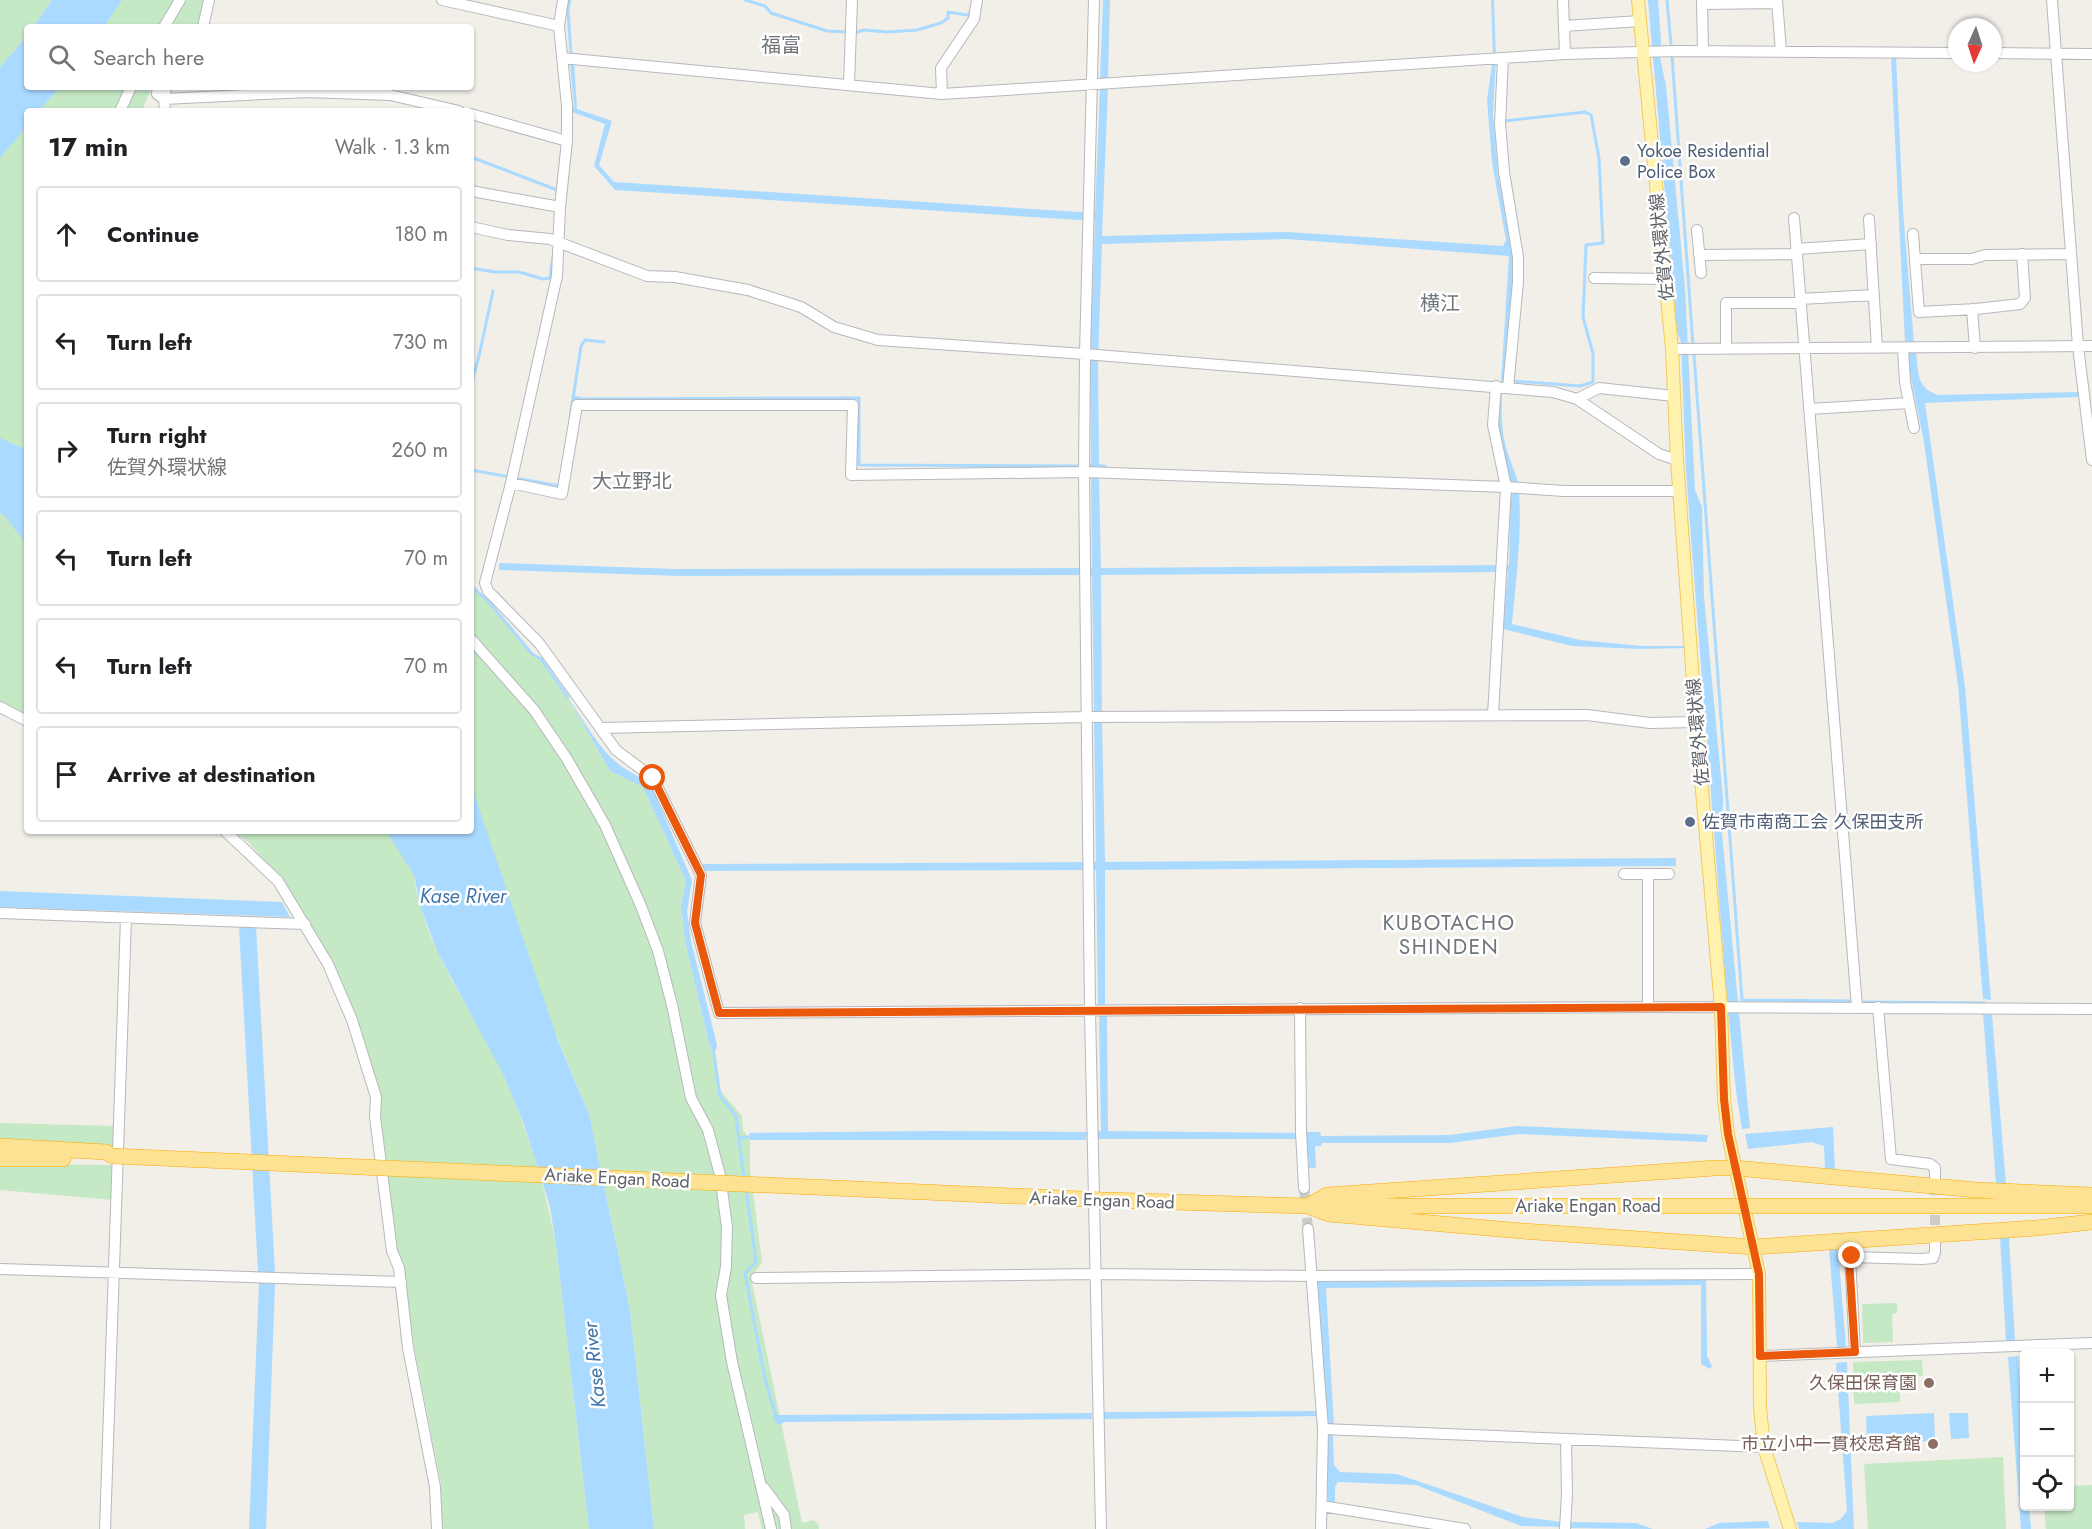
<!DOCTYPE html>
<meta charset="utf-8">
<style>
body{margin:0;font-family:Jost,"Noto Sans JP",sans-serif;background:#f2f2f2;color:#202124}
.controls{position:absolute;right:18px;bottom:18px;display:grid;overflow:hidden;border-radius:6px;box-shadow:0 2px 4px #0004}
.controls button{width:54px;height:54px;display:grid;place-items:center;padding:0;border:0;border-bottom:2px solid #e0e0e0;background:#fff;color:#202124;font:30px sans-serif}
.compass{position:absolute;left:1948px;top:18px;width:54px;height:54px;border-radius:50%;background:#fff;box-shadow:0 2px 4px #0004;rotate:183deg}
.stop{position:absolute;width:18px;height:18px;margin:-14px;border:4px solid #ea580c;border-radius:50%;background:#fff}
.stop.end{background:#ea580c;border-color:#fff;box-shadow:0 2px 6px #0008}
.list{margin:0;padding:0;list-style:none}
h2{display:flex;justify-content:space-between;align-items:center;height:78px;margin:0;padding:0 24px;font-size:26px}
h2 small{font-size:20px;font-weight:400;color:#757577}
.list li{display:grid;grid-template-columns:39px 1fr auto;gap:18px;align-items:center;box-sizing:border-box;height:96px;margin:0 12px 12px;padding:0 12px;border:2px solid #e0e0e0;border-radius:6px}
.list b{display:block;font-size:22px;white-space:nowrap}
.list p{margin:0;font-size:20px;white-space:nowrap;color:#757577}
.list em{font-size:20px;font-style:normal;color:#757577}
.icon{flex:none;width:33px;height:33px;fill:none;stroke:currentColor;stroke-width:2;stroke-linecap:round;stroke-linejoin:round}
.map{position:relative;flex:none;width:2092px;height:1529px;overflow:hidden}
.search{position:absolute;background:#fff;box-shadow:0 2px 4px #0004;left:24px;top:24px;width:450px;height:66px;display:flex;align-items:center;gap:15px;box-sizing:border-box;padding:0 21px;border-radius:6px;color:#757577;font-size:22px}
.panel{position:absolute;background:#fff;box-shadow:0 2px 4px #0004;left:24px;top:108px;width:450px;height:726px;border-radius:6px}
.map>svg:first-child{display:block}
.green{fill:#c5e8c5}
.water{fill:#aadaff}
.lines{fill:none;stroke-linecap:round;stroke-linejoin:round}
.stream{stroke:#aadaff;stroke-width:3}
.minor-tunnel{stroke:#ccccc8;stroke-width:10;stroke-dasharray:10 5;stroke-linecap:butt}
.minor-casing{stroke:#b5b8bc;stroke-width:12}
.major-casing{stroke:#f2c960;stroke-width:14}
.highway-casing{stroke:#f9ab00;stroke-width:16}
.minor{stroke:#fff;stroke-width:10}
.major{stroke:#fff2af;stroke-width:12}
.highway{stroke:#fde293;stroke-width:15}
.highway-bridge-casing{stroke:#f9ab00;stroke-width:16;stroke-linecap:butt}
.highway-bridge{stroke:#fde293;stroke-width:15}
.route{stroke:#ea580c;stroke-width:8}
.service-dot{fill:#5c6f8a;stroke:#fff;stroke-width:2}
.education-dot{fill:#8d6e63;stroke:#fff;stroke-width:2}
.labels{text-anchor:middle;stroke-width:5;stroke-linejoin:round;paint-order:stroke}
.service-label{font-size:18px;fill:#4e5e75;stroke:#fff;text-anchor:start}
.street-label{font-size:18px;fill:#5f6368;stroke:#fff}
.education-label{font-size:18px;fill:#785e54;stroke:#fff;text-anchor:end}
.neighbourhood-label{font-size:20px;fill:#70757a;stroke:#fff}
.water-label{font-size:20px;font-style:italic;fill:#4174aa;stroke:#fff}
.quarter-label{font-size:21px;letter-spacing:1.5px;fill:#70757a;stroke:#fff}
</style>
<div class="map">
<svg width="2092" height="1529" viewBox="0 0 2092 1529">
<rect width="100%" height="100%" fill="#f1efe8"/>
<path class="green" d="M0 0H52L33 27H27V36L0 67Z
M114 0H212L196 27H97Z
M34 87H152L142 111H27V462L0 449V135Z
M0 501 27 510V715L0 702Z
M471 586 488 601 532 653 541 659 567 696 610 771 643 787 686 881 681 906 685 941 709 1043 714 1057 720 1090 742 1116 743 1130 750 1140V1169L762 1262 751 1278 802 1523 814 1520 819 1525V1529H762L758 1512 744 1515 745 1529H654L630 1310 589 1114 471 831Z
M233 831H410C412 857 413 883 421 908 438 969 479 1020 504 1076 529 1133 547 1191 557 1252L589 1529H442L441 1484 414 1346 404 1266 396 1251 379 1120 357 1021 282 879 247 841Z
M0 1123 116 1126 115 1148 0 1139Z
M0 1164 112 1165V1200L0 1190Z
M1897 1303V1313L1892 1314 1893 1342 1863 1343 1862 1304Z
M1922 1360 1923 1376H1918L1912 1387H1900V1402L1854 1404 1853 1362Z
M2003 1457 2006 1529H1868L1864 1464Z
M2092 1485V1529H2046L2044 1507 2070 1506V1486Z"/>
<path class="water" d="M52 0H122L104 27H33Z
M1103 0H1110L1108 80H1100Z
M1491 0H1494L1496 57 1493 114 1498 175 1513 256V278L1504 377 1505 380 1502 383C1502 405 1500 426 1506 447 1510 463 1517 473 1519 490 1522 534 1516 580 1512 624L1580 640 1641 646H1685L1686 648 1640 649 1572 646 1503 629 1508 572 1101 575 1102 712H1094L1092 575 683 576 499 570V563L677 569 1092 568 1091 478H1099L1101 568 1509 565 1511 491 1498 428 1509 256 1287 239 1102 244 1098 363 1099 464 1106 465 1107 468 1099 467 1098 469 1088 467V464L1091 463 1090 362 1095 221 615 190 594 166 605 124 572 112V107H574L570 63 574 62 577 109 612 121 599 165 614 182 1095 213 1100 88H1108L1102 236 1287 232 1503 246 1506 240 1492 162 1487 100 1493 57Z
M1648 0H1658L1661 41 1660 57 1666 86 1685 288 1695 490 1702 507 1704 597 1723 798 1722 834 1750 1128 1742 1129 1736 1091 1728 1011 1730 1002 1727 1000 1686 473 1681 342 1677 332Z
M27 36V87H60L39 111H27V126L0 158V67Z
M1891 56 1896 57 1903 211 1914 343H1905Z
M1908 353H1916C1919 374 1916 387 1938 395L2078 392 2079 397 1925 403 1965 687 1991 1000 1983 999 1958 685 1924 442 1911 379Z
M0 438 27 450V545L4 515 0 513Z
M567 696C581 716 597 746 616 762 630 774 640 774 653 790L692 880 687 912 691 941 717 1045 714 1057 709 1043 685 941 681 906 686 881 643 787 610 771Z
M1094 720H1102L1105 862 1676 858V866L1105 870V1006H1098L1096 870 705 871 702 864 1096 862Z
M471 785 558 1041 589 1114 630 1310 654 1529H589L557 1252 550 1207 524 1124 503 1074 438 953 421 909 414 875 386 831H471Z
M0 891 282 902 290 917 0 907Z
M239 926 256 927 275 1272H258Z
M1983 1013 1992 1015 2006 1184H1996Z
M1099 1016H1107L1108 1131 1296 1133 1297 1139H1098L1097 1132 1101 1131Z
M1517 1126 1708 1135 1707 1142 1519 1134 1450 1143H1322L1321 1146H1315L1316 1168H1309L1306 1132H1320L1321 1136 1450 1135Z
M1833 1127 1835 1171 1825 1170 1824 1146 1812 1142 1748 1149 1745 1134Z
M934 1131 1087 1132 1086 1140H750L749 1133Z
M2009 1236 2015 1341 2006 1342 2000 1237Z
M1829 1248H1838L1846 1347H1837Z
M1317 1279H1324L1325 1282 1706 1280 1707 1356 1712 1366 1710 1369 1701 1364V1285L1326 1288 1334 1425 1327 1424Z
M259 1283 275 1284 266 1529H249Z
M2018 1356 2024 1439V1506L2029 1507 2031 1529H2021L2008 1357Z
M1847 1362 1854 1529H1799L1797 1522 1832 1523 1841 1519 1847 1511 1836 1363Z
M1318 1411 1319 1416 1104 1419V1412Z
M775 1413 778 1415 1092 1413V1419L785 1422 779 1425 775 1422 773 1416Z
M1934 1413 1935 1441 1867 1444 1866 1416Z
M1949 1413H1968L1969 1438 1951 1439Z
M1328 1434 1333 1435 1334 1465 1340 1472 1397 1474 1523 1517 1562 1522V1527L1521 1526 1416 1485 1338 1482 1335 1487V1505L1328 1504Z
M1768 1521 1770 1528 1705 1529 1719 1523Z
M1569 1522 1636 1523 1653 1529 1568 1528Z"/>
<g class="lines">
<path class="stream" d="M570 0 568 10 571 55
M745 0 765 6 771 13 827 31 847 32
M1667 0 1671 44
M854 33 864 30 887 32 917 30 941 23 948 18V12L967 15 971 12
M1672 56 1693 345
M1504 121 1585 112 1591 115 1599 158 1603 243 1586 245 1583 317 1593 354V382L1580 386 1513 381
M471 157 557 190V192
M471 268 495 272H519L543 279 550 278 553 256
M1694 355 1742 1000 1850 1001
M471 385 479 356 493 291
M573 397 582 399 859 398V465L1083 466
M571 412 581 346 585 340 604 342
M471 470 560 486V484
M471 586 488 601 532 654 541 659 568 697
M1862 1002 1985 1003
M714 1054 720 1096 736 1116 744 1179
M739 1138 749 1137
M746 1188 756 1262 745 1273 765 1379 775 1413"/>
<path class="minor-tunnel" d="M1304 1188 1308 1229
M1935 1240V1182"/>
<defs>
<path id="minor" d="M442 0 559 26
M563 0 559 26 567 106V141L560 207 557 276 511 483 485 583 488 591 539 643 616 750 653 778 701 875 695 923 719 1013 1648 1007 2092 1009
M1094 0 1085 354 1084 472 1090 1011 1101 1529
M1563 0 1565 54
M1702 0 1703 51
M1777 0 1781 52
M2052 0 2078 346 2092 460
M1702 4 1777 3
M1564 26 1640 21
M164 27 180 0
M203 27 209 0
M1993 53 2092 54
M562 58 942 94 1565 54 1676 51 1957 53
M1503 59 1500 124 1504 172 1518 257V282L1508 388
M849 84 852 0
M158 87 157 94 164 99 165 111
M166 87 164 99 307 92 390 95 459 111
M942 94 941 68 974 19 977 0
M120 111 131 87
M471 114 567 141
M471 191 560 207
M1794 218 1857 1007
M1869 219 1877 348
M471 227 508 235 550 239 647 276 675 277 748 290 801 307 834 327 878 340 1085 354 1553 392 1577 399 1659 454 1677 460
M1697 230 1701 273
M1913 234 1919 312 1976 309 2020 304 2025 298 2022 254
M1796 249 1871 244
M1699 255 1797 254
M1915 259H1972L1985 255 2071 254
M1594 278 1664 279
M1800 299 1874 295
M1972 309 1975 348
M1726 348V303H1800
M1903 348 1905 382 1914 428
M1672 349 2092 346
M1577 399 1599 388 1674 396
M1809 409 1909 403
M511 483 562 494 577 405H853L851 475 1084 472 1506 487 1564 491H1680
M471 639 534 710 567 759 605 825 641 906 658 951 672 1005 691 1098 708 1130 720 1175 727 1227 726 1267 721 1295 732 1362 771 1529
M0 707 27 721
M1493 715 1506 487 1493 425 1496 386
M601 728 1086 717 1587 715 1650 723 1696 722
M225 831 278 881 328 964 352 1020 376 1097 375 1117 392 1251 399 1268 408 1348 435 1487 437 1529
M1624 874H1669
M1648 874V1007
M0 913 305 924
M1878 1007 1891 1159 1930 1164 1935 1168V1182
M1300 1008 1301 1132 1304 1188
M1308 1229 1323 1429 1321 1529
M0 1269 401 1282
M756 1278 1095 1274 1312 1276 1759 1274
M1855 1352 1850 1257 1922 1259 1933 1258 1935 1252V1240
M1760 1356 2092 1343
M1323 1429 1764 1447
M764 1488 784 1515 786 1529
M1322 1506 1465 1529
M105 1529 126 918
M1565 1529 1567 1494 1566 1440"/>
<path id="major" d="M1638 0 1672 349 1677 460 1696 722 1721 1007 1724 1099 1728 1135 1759 1274 1760 1408 1764 1447 1790 1529"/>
<path id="highway" d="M0 1146 106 1152 113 1156
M0 1159H63
M1104 1200 1308 1206H1721
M1308 1206 1327 1195 1715 1168H1735L1977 1190 2092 1195
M1308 1206 1329 1214 1522 1231 1754 1247 2036 1228 2092 1222
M1768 1206H2092"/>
</defs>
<use href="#minor" class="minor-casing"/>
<use href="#major" class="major-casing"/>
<use href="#highway" class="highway-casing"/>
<use href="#minor" class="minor"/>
<use href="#major" class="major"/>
<use href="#highway" class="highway"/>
<defs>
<path id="highway-bridge" d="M113 1156 1104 1200
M1721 1206H1768"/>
</defs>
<use href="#highway-bridge" class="highway-bridge-casing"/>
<use href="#highway-bridge" class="highway-bridge"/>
</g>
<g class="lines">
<path class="route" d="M653 778 701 875 695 923 719 1013 1721 1007 1724 1099 1728 1134 1759 1274 1760 1356 1855 1352 1849 1259 1852 1256"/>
</g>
<g class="service-dot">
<circle cx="1625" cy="161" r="6"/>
<circle cx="1690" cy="822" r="6"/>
</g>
<g class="education-dot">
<circle cx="1929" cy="1383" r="6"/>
<circle cx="1933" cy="1444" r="6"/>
</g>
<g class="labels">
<g class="service-label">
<text x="1637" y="157">Yokoe Residential<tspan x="1637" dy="21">Police Box</tspan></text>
<text x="1702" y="828">佐賀市南商工会 久保田支所</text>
</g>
<g class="street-label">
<text transform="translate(1662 247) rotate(-96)" y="6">佐賀外環状線</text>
<text transform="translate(1698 732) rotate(-95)" y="6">佐賀外環状線</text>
<text transform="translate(617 1178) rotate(3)" y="6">Ariake Engan Road</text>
<text transform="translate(1102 1200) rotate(2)" y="6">Ariake Engan Road</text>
<text x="1588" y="1212">Ariake Engan Road</text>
</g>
<g class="education-label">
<text x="1917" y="1389">久保田保育園</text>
<text x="1921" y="1450">市立小中一貫校思斉館</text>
</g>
<g class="neighbourhood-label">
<text x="781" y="52">福富</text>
<text x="1440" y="310">横江</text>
<text x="632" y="488">大立野北</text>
</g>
<g class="water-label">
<text x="463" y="903">Kase River</text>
<text transform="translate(594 1365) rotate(-96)" y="7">Kase River</text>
</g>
<g class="quarter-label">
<text x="1449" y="930">KUBOTACHO<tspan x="1449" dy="24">SHINDEN</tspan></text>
</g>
</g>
</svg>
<div class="controls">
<button>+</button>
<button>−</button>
<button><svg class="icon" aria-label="locate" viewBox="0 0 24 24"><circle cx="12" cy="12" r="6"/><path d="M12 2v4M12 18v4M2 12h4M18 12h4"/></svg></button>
</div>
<svg class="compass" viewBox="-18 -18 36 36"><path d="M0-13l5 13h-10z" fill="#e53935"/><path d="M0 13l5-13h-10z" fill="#757577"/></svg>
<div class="stop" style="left:653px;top:778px"></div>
<div class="stop end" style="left:1852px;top:1256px"></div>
<div class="search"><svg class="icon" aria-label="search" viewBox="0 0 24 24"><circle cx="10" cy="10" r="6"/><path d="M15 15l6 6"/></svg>Search here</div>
<section class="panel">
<h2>17 min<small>Walk · 1.3 km</small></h2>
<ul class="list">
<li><svg class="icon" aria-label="ahead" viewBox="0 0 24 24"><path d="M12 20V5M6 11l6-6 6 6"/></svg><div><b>Continue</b></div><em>180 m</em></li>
<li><svg class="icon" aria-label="left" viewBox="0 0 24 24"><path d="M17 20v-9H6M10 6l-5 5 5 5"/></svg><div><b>Turn left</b></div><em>730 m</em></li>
<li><svg class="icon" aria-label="right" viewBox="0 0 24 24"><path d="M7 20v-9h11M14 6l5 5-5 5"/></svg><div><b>Turn right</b><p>佐賀外環状線</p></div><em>260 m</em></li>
<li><svg class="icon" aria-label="left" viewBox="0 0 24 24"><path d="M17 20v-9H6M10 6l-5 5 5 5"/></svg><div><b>Turn left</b></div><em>70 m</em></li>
<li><svg class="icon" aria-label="left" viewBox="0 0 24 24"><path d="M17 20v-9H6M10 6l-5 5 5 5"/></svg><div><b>Turn left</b></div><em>70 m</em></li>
<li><svg class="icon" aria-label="arrive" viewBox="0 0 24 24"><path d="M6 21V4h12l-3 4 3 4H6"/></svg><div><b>Arrive at destination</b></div></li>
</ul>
</section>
</div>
